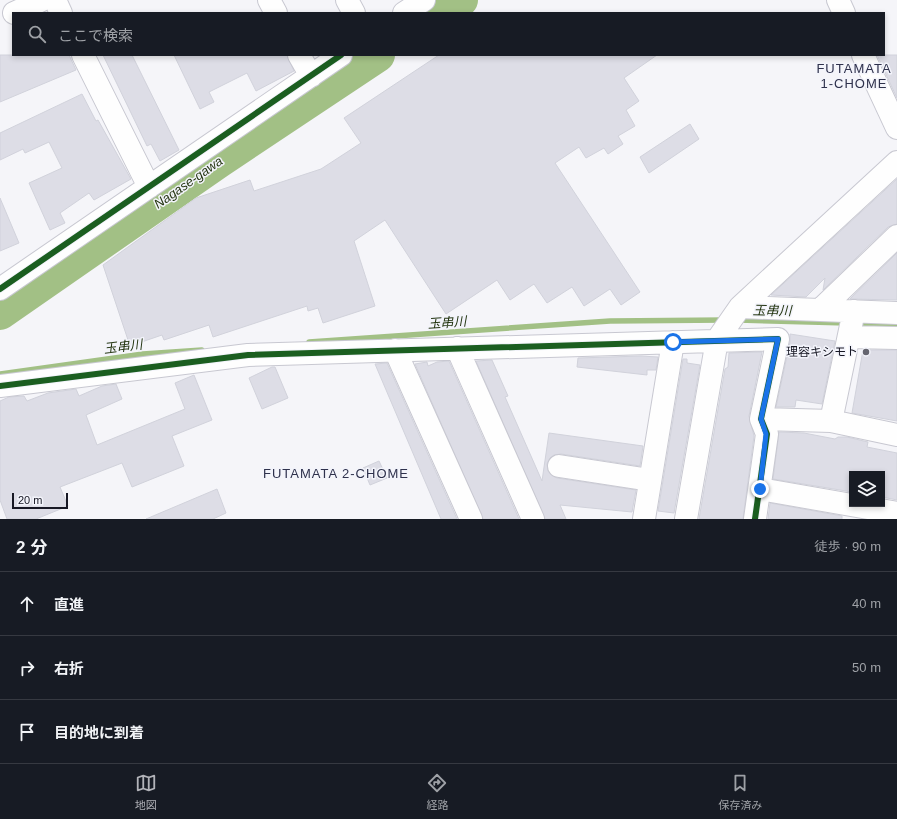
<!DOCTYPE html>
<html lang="ja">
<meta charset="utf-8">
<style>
body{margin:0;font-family:Arial,"Noto Sans JP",sans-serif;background:#20242c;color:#f1f3f6}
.controls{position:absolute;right:12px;bottom:12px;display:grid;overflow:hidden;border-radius:0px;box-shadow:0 2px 6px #0003}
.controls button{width:36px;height:36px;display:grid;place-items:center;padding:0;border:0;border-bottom:1px solid #363941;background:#171b24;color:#f1f3f6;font:20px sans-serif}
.scale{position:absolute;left:12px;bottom:10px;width:56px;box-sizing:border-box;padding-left:4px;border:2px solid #171824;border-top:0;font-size:11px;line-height:14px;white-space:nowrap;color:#171824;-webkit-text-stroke:3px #f3f4fb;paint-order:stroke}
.stop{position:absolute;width:12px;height:12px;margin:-9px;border:3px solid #1a73e8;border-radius:50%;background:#fff}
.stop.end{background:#1a73e8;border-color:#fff;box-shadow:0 1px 4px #0008}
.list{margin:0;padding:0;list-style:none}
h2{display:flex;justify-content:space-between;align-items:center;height:52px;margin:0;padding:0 16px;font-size:17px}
h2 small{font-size:13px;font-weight:400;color:#9ea1a6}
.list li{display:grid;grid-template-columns:26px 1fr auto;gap:12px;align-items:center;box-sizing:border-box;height:64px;padding:0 16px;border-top:1px solid #363941}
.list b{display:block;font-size:15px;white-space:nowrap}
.list em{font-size:13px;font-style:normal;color:#9ea1a6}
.icon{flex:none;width:22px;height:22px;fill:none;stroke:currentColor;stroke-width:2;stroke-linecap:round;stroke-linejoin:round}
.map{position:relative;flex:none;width:897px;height:519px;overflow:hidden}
.search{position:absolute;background:#171b24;box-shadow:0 2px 6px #0003;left:12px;right:12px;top:12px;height:44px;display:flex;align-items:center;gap:10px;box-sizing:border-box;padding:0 14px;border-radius:0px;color:#9ea1a6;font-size:15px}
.sheet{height:244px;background:#171b24}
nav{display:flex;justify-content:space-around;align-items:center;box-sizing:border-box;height:56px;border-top:1px solid #363941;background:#171b24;font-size:11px;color:#9ea1a6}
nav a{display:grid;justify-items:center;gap:2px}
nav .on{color:#b2b3b9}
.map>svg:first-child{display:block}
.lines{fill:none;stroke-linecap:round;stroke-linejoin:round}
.stream{stroke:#a2c085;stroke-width:5.5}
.river{stroke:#a2c085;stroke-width:34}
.building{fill:#dddde6;stroke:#d1d2db}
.minor-casing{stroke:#c8c8d1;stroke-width:24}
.minor{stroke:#fefefe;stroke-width:22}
.cycleway-casing{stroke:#f3f4fb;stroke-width:8}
.cycleway{stroke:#1b5e20;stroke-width:6}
.route{stroke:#1a73e8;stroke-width:5}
.poi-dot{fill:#65656f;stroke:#f3f4fb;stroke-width:1.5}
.labels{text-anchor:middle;stroke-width:3;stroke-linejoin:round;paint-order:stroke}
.poi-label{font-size:12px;fill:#171824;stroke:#f3f4fb;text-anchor:end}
.neighbourhood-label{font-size:13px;letter-spacing:1px;fill:#2e314c;stroke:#f3f4fb}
.water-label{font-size:13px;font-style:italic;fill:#253612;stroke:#f3f4fb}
</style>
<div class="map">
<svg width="897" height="519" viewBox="0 0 897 519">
<rect width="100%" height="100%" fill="#f5f5f9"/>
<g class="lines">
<path class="stream" d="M738 320 847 323
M856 323 897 324
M309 342 610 321 725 320
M0 374 143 354 202 350"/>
<path class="river" d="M441 13 461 0
M0 313 219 161 378 55"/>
</g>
<path class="building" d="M0 55H69L76 70 0 102Z
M103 55H132L179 150 160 161 151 144 147 146Z
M174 55H287L294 71 256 91 247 73 209 92 214 102 200 109Z
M439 55H657L624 78 639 101 626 110 635 126 618 136 623 144 608 154 604 148 586 158 579 147 555 163 640 292 621 305 610 289 584 306 572 287 547 303 534 284 510 300 497 280 446 314 385 220 354 241 375 306 323 323 318 308 308 311 307 306 213 337 209 325 164 340 162 335 130 346 103 265 196 198 250 180 254 191 321 169 361 143 344 118Z
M877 55H897V98Z
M82 94 96 121 98 120 131 179 94 200 89 193 60 213 65 223 50 230 29 183 62 168 49 142 25 153 23 149 0 160V133Z
M690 124 699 139 649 173 640 157Z
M897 179V224L888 227 823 290 825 278 806 297 771 295Z
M0 198 19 243 0 251Z
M897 253V300L850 299Z
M790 334 835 341 822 404 796 400 795 407H776L790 342Z
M863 350H897V421L852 413Z
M762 352 749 416 754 436 743 519H699L725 369 728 367 729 353Z
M641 356 658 357 656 370H647V375L577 367 578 358Z
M683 359H687V363L700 365 674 513 658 511Z
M492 360 508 396 505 397 542 481 549 433 643 446 640 466 561 454 554 455 550 458 547 464 548 471 551 475 557 478 636 490 632 512 560 505 566 519H545L476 361Z
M449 361 519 519H483L415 364 427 362 428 366 437 362Z
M387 363 457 519H441L375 364Z
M272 367H275L288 398 262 409 249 378Z
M194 375 212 420 172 436 184 466 132 487 122 463 60 487 68 506 36 519H7L0 500V401L9 397 24 396 27 401 48 393 76 389 79 396 102 386 116 384 122 399 86 415 97 445 185 409 175 383Z
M779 432 804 433 835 439 838 437H847L868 442 867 447 897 453V500L882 497V474H852V492L773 479Z
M379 461 387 478 370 485 363 468Z
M217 489 226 513 213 519H146Z
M770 503 842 516V519H768Z"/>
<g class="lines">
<defs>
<path id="minor" d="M55 0 61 13
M269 0 276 13
M347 0 354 13
M838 0 844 13
M14 13 42 0
M404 13 424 0
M83 55 149 187
M299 55 311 76
M863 55 897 128
M0 289 341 55
M740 307 897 313
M820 310 897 236
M850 337 897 338
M457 348 533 519
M395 350 471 519
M0 386 248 355 778 339 761 419 767 434 755 519
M761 419 831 421 897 435
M831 421 854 311
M559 466 650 480
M760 489 897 513
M644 519 673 342
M686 519 717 340 740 307 897 162"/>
</defs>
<use href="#minor" class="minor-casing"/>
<use href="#minor" class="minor"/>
<defs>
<path id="cycleway" d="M0 289 341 55
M0 386 248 355 778 339 761 419 767 434 755 519"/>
</defs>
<use href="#cycleway" class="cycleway-casing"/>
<use href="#cycleway" class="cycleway"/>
</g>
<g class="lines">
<path class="route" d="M673 342 778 339 761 419 766 434 760 489"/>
</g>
<circle class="poi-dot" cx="866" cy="352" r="4"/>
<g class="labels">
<g class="poi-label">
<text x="858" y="356">理容キシモト</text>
</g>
<g class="neighbourhood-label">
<text x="854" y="73">FUTAMATA<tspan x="854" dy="15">1-CHOME</tspan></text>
<text x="336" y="478">FUTAMATA 2-CHOME</text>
</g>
<g class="water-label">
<text transform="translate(188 182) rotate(-35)" y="5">Nagase-gawa</text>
<text transform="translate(772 310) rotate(1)" y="5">玉串川</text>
<text transform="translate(447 322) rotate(-4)" y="5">玉串川</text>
<text transform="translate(123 346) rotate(-7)" y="5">玉串川</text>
</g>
</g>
</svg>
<div class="controls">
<button><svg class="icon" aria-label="layers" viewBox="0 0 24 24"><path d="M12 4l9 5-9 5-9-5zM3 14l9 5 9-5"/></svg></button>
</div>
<div class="scale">20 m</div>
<div class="stop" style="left:673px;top:342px"></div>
<div class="stop end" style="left:760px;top:489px"></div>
<div class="search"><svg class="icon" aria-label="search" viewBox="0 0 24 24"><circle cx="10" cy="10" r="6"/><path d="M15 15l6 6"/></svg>ここで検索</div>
</div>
<section class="sheet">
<h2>2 分<small>徒歩 · 90 m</small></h2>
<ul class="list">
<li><svg class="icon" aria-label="ahead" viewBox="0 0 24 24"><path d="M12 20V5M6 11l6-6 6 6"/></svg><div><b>直進</b></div><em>40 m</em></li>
<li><svg class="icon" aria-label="right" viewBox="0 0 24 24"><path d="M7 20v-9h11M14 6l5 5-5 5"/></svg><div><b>右折</b></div><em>50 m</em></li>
<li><svg class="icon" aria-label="arrive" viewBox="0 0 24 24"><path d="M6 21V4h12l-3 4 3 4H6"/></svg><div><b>目的地に到着</b></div></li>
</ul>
</section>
<nav>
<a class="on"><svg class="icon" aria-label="map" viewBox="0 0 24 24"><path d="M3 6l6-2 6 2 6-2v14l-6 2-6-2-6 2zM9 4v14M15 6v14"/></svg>地図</a>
<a><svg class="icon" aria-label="directions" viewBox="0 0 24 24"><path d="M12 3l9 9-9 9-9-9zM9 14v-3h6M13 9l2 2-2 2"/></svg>経路</a>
<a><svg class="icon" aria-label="saved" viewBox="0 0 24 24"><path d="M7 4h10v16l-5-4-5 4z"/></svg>保存済み</a>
</nav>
